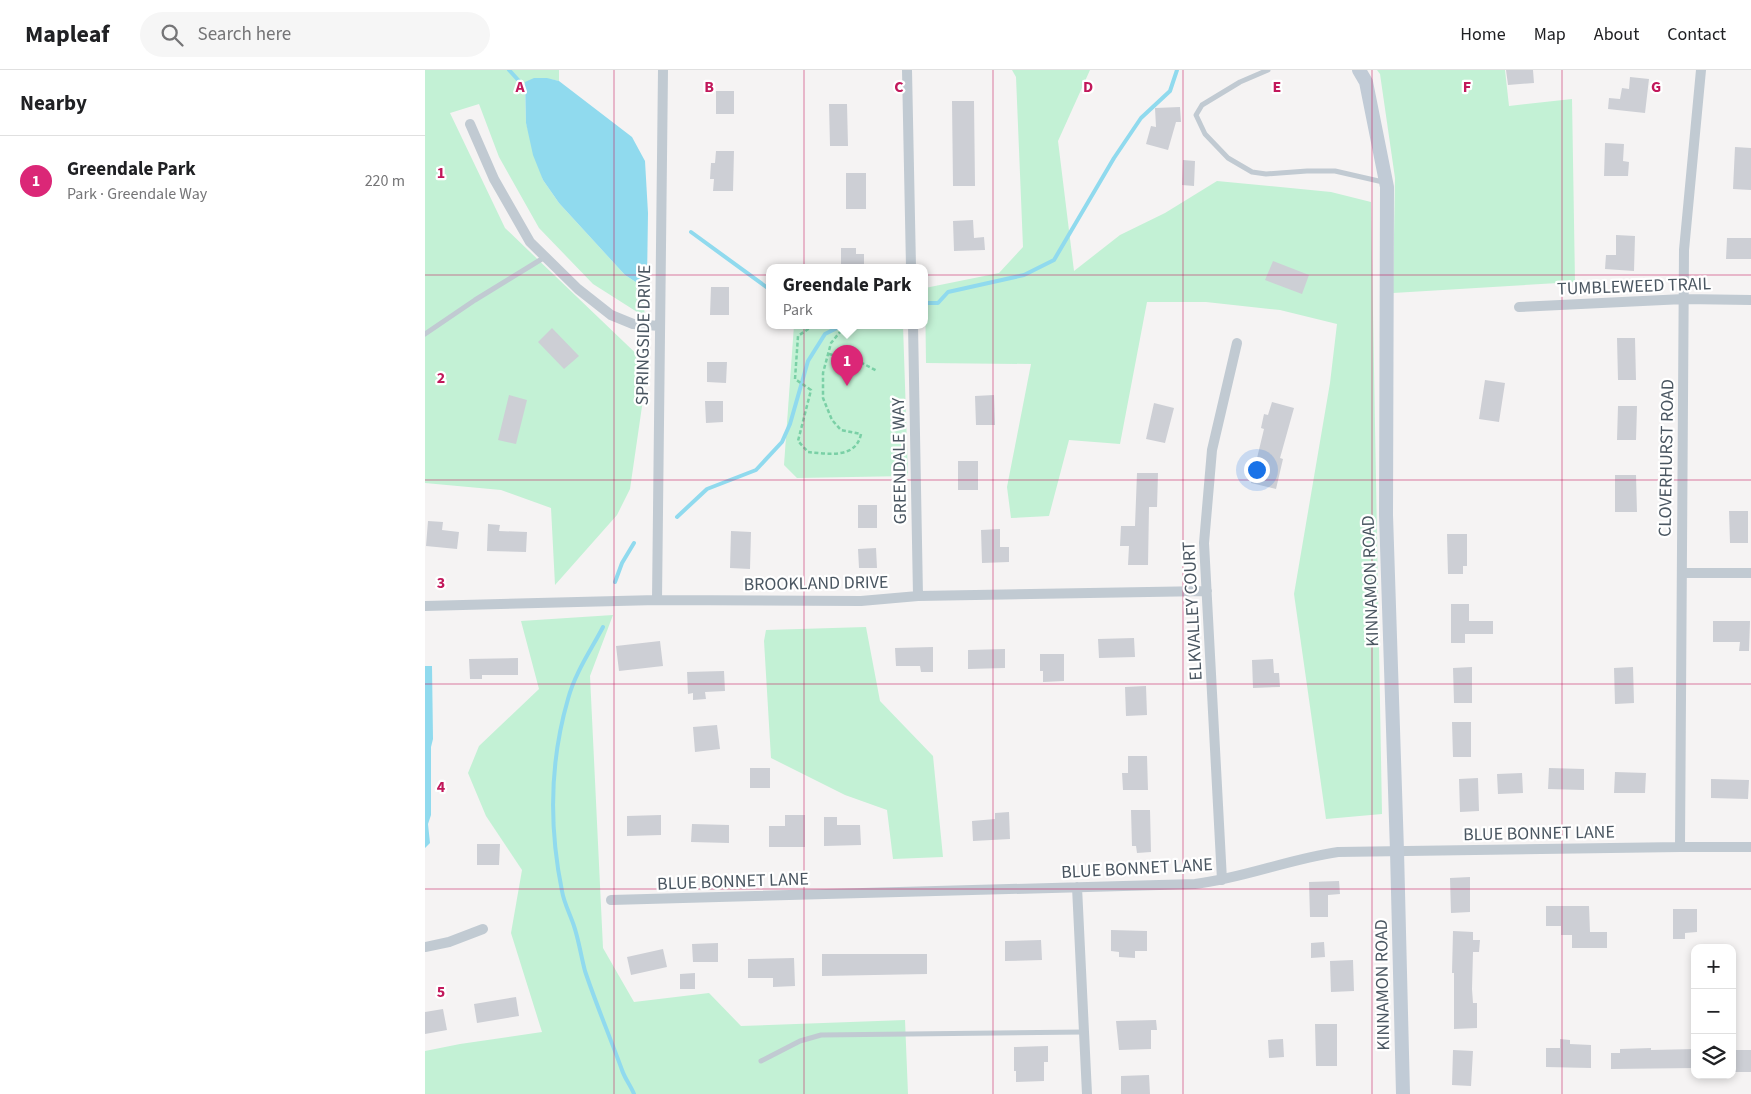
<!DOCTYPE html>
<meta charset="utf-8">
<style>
body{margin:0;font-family:"Source Sans 3",sans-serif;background:#f6f6f6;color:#202124}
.controls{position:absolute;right:15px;bottom:15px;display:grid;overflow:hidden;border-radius:10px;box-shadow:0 2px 8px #0003}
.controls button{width:45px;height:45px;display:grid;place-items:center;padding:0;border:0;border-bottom:1px solid #e0e0e0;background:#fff;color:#202124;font:25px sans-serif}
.you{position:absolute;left:831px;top:399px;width:18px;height:18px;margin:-12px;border:4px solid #fff;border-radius:50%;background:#1a73e8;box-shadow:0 0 0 8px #1a73e833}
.badge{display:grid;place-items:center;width:32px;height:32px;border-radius:50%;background:#db2777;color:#fff;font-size:16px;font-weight:700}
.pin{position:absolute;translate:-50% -41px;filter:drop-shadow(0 1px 2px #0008)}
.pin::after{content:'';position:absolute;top:26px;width:18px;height:15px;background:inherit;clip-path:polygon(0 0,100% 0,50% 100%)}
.popup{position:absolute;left:341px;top:194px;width:162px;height:65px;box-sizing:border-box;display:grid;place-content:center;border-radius:10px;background:#fff;filter:drop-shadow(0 1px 4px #0005);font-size:16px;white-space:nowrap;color:#757577}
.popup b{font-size:19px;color:#202124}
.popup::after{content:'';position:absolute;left:50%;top:100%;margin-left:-10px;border:10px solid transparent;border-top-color:#fff}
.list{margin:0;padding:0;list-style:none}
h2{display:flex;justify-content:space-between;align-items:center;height:65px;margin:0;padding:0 20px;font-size:21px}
h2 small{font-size:16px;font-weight:400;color:#757577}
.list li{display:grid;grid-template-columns:32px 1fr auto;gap:15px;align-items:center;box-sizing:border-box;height:90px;padding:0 20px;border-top:1px solid #e0e0e0}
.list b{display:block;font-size:19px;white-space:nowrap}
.list p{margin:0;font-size:16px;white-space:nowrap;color:#757577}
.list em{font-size:16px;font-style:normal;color:#757577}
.icon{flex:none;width:28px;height:28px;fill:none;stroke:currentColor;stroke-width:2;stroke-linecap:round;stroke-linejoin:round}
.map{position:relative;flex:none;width:1326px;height:1024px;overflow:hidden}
header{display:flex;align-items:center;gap:30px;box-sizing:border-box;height:70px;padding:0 25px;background:#fff;border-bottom:1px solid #e0e0e0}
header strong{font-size:24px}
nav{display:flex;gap:28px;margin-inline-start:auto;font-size:18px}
.search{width:350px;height:45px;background:#f6f6f6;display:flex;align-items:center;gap:12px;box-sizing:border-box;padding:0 18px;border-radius:28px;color:#757577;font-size:19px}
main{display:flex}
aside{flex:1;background:#fff}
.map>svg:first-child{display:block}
.green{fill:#c3f1d5}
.water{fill:#90daee}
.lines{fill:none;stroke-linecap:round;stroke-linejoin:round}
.stream{stroke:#90daee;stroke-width:4}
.building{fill:#cdcfd5}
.path{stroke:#7ad0a6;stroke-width:2.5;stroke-dasharray:4 2.5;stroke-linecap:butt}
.lane{stroke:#c1cad2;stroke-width:5}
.street{stroke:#c1cad2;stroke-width:10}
.secondary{stroke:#c1cbd6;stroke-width:14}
.grid{fill:none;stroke:#c2185b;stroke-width:1;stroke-opacity:0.55}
.labels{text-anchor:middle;stroke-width:4.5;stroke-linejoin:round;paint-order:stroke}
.street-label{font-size:18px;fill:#4a5661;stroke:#fff}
.grid-label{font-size:16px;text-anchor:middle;font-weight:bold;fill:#c2185b;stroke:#fff;stroke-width:4.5;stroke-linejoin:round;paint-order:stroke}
</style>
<header>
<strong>Mapleaf</strong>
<div class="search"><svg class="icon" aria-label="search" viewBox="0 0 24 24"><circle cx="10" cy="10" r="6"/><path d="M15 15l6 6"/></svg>Search here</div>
<nav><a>Home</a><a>Map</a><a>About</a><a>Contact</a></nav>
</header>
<main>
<aside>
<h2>Nearby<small></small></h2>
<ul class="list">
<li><span class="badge">1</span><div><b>Greendale Park</b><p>Park · Greendale Way</p></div><em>220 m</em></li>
</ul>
</aside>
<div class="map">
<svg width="1326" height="1024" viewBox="0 0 1326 1024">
<rect width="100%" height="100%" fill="#f5f3f3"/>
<path class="green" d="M0 0H134V11C121 8 112 7 100 13L101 53 118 110 134 133 200 205 217 216 220 247 168 214 114 158 74 87 54 34 25 43 80 158 223 295 205 419 192 445 130 515 126 438 76 420 0 413Z
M587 0H665L633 71 649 201 695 165 740 143 792 111 906 122 946 132 957 744 901 749 869 524 905 313 912 254 855 240 781 232H722L695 374 644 370 624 446 586 448 582 417 606 294 501 293 500 218 574 203 598 177 591 7Z
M952 0H1080L1084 36 1147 29 1150 212 968 223 970 108 955 4Z
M369 255H478L483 406 372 408 359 395Z
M188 545 165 606 178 878 209 932 284 923 316 956 480 950 483 1024H0V981L35 974 117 962 86 863 97 800 61 746 43 703 54 676 114 619 96 551Z
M441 557 455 631 508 686 518 787 468 789 462 740 420 725 346 688 339 571 341 560Z"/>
<path class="water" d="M109 8H122L134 11 207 67 220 91 223 143 222 211 217 216 200 205 134 133 118 110 108 85 101 53 100 12Z
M0 596H7L8 669 6 677V745L3 754 5 773 0 778Z"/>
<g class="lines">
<path class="stream" d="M84 0 104 22
M266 162 344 219
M500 233H513L523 222 599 205 629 190 689 88 716 48 745 21 752 0
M252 447 282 419 331 400 357 372 365 354 383 291 400 264 418 255
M190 512 197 493 209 473
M178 557C166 580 150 603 143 629 125 691 124 757 137 821 139 833 145 844 149 856 154 871 156 886 160 901 171 934 185 967 197 1000 200 1009 206 1016 209 1024"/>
</g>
<path class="building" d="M1081 0H1108L1109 13 1083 15Z
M1205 7 1224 9 1220 43 1183 39 1184 28 1195 29 1197 18 1204 19Z
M291 21H309V44H291Z
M527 31H549L550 116H528Z
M404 34H422L423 76H405Z
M755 37 756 52H751L743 80 721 74 726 56 731 57 730 38Z
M1180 73 1199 74 1198 91 1204 92 1203 106H1179Z
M1310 77 1326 78V120L1308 119Z
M291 81H309L308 121H288L289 109H285L286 93H290Z
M758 90 770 91 769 116 757 115Z
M421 103H441V139H421Z
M548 150 549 168 559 167 560 180 529 181 528 151Z
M1191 165 1210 166 1209 201 1180 199 1181 185H1191Z
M1302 168H1326V189H1301Z
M416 178H431V184H439V197H416Z
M848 191 884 205 877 224 840 210Z
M286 217H304V245H285Z
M127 258 154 286 139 299 113 272Z
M1192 268H1210L1211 310H1193Z
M282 292H302L301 313 282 312Z
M1060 310 1080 313 1074 352 1054 349Z
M84 325 102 330 91 374 73 370Z
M569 325 570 355H551L550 326Z
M280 331H298V352L281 353Z
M847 332 869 338 855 388 858 389 851 419 826 413 839 359 836 358 839 344 843 345Z
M729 333 749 338 740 373 721 369Z
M1193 336H1212L1211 370H1192Z
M533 391H553V420H533Z
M712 403H733L732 437H724L723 495H703L704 476H695L696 456H710Z
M1190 405H1211L1212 442H1190Z
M433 435H452V458H433Z
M1304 441H1323V473H1305Z
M3 451 18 452 17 460 34 462 32 479 1 476Z
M63 454 75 455 74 461 102 462 101 482 62 481Z
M575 459V477H584V492L557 493 556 460Z
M306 461 326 462 325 499 305 498Z
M1022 464H1042V496H1038V504H1023Z
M451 478 452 498H434L433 479Z
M1026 534H1044V551H1068V564H1040V573H1026Z
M1288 551H1325L1324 581H1314L1315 572H1288Z
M709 568 710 587 674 588 673 569Z
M235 571 238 596 194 601 191 576Z
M508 577V602H496L495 596H471L470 578Z
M580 579V598L543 599V580Z
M615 584H639V611L618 612V601H615Z
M93 588V605H57V609H45L44 589Z
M848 589 849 603H854L855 617 828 618 827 590Z
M1047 597V633H1029L1028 598Z
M1208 597 1209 633 1190 634 1189 598Z
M299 601 300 621 280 622 281 629 268 630V623L263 624 262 602Z
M721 616 722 645 701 646 700 617Z
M1027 652H1046V687H1028Z
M292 655 295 679 270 682 268 657Z
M703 686H722L723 720H698L697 703H703Z
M325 698H345V718H325Z
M1124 698 1159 699V720L1123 719Z
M1190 702 1221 703 1220 723H1189Z
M1097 703 1098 723 1073 724 1072 704Z
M1053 708 1054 741 1035 742 1034 709Z
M1286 709 1324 710 1323 729 1286 728Z
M706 740H725L726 782 712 783 711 776H707Z
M584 742 585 769 548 771 547 751 570 749V743Z
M236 745V765L202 766V746Z
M360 745H380V777H344V756H360Z
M399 747H412V755H435L436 775 399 776Z
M267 754 304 755V773L266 772Z
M52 774H75L74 795H52Z
M1045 807V842L1026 843 1025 808Z
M914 811 915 824 903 825V847H885L884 812Z
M1121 836H1164L1165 862H1182V878H1147V865H1136V856H1121Z
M1248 839H1272V862L1260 863V869H1248Z
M686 860 722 861V881H710V888L694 887V882L686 881Z
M1028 861 1048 862V870H1055L1054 882H1048L1047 919 1048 933H1052V958L1029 959V903H1027Z
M616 870 617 890 580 891V871Z
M899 872 900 887 886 888V873Z
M293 873V892H268L267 874Z
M238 879 242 897 206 905 202 887Z
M397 884H502V904L397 906Z
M369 888 370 916 348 917V908H323V889Z
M928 890 929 921 906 922 905 891Z
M270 903V919H255V904Z
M91 927 94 946 52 953 49 934Z
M18 939 22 960 0 964V942Z
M731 950 732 960H726V979L694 980 691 951Z
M890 954H912V996H891Z
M858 969 859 987 844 988 843 970Z
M1135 969 1145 970V974L1166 975V998L1121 997V978H1135Z
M623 976V992H619V1011L591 1012V1001H589V977Z
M1226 978V980L1270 979V998L1186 999V983H1195V979Z
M1028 980 1048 981 1046 1016 1027 1015Z
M1307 980H1326V1002H1307Z
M724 1005 725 1024H696V1006Z"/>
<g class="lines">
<path class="path" d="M389 255 373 266 370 309 386 320 373 371 383 382C403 384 431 389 436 364L416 360 407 350 398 328V303L406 273 415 262 430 257 429 255
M404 284 437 293 452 301"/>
<path class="lane" d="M843 0 815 12 777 35 771 45 780 64 803 88 827 102 841 104 882 101H910L958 112
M0 264 50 230 120 187
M336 991 375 971 396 965 659 962"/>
<path class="street" d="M482 0 486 197
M45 54 69 109 105 172 153 219 186 245 208 254 235 256
M1094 237 1259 229 1326 230
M488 255 493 526
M1257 503H1326
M232 530 238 0
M0 536 232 530 436 531 493 526 782 521
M1255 777 1259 180 1276 0
M797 810 779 473 787 380 812 273
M652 817 662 1024
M186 830 770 814C819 808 864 789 913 782L1255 777H1326
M0 877 24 872 58 859"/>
<path class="secondary" d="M934 0 941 12 962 117 961 445 972 781 978 1024"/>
</g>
<path class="grid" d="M189 0V1024M379 0V1024M568 0V1024M758 0V1024M947 0V1024M1137 0V1024M0 205H1326M0 410H1326M0 614H1326M0 819H1326"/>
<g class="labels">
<g class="street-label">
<text transform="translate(1209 216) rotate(-2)" y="6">TUMBLEWEED TRAIL</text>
<text transform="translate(218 265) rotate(-89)" y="6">SPRINGSIDE DRIVE</text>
<text transform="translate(1241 388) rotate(-89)" y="6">CLOVERHURST ROAD</text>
<text transform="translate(474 391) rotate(-91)" y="6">GREENDALE WAY</text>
<text transform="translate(945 511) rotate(-92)" y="6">KINNAMON ROAD</text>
<text transform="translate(391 513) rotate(-1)" y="6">BROOKLAND DRIVE</text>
<text transform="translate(767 541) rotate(-93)" y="6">ELKVALLEY COURT</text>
<text transform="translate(1114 763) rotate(-1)" y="6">BLUE BONNET LANE</text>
<text transform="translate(712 798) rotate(-3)" y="6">BLUE BONNET LANE</text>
<text transform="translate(308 811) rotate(-2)" y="6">BLUE BONNET LANE</text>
<text transform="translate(957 915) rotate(-91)" y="6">KINNAMON ROAD</text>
</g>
</g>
<g class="grid-label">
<text x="95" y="22">A</text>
<text x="284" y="22">B</text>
<text x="474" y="22">C</text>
<text x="663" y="22">D</text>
<text x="852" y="22">E</text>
<text x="1042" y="22">F</text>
<text x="1231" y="22">G</text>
<text x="16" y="108">1</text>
<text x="16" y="313">2</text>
<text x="16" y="518">3</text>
<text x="16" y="722">4</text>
<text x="16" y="927">5</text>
</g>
</svg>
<div class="controls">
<button>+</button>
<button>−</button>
<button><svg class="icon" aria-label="layers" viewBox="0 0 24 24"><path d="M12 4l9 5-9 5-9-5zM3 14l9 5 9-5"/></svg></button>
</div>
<div class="you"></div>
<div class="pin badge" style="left:422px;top:316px">1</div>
<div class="popup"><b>Greendale Park</b>Park</div>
</div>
</main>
